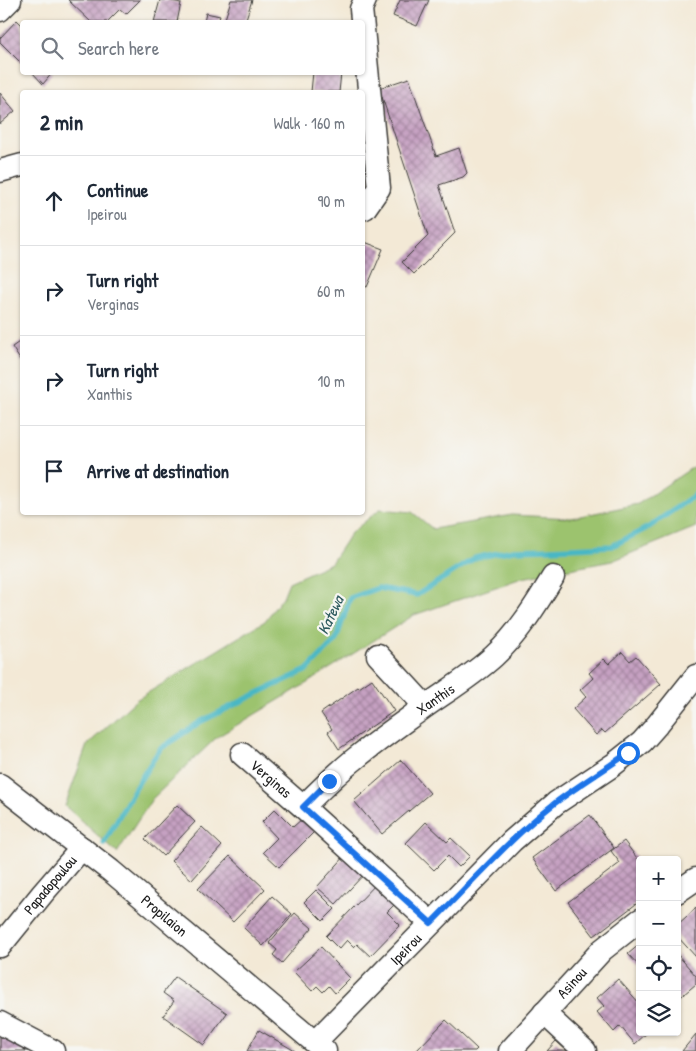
<!DOCTYPE html>
<meta charset="utf-8">
<style>
body{margin:0;font-family:"Patrick Hand",sans-serif;background:#f6f6f7;color:#1f2937}
.controls{position:absolute;right:15px;bottom:15px;display:grid;overflow:hidden;border-radius:5px;box-shadow:0 1px 4px #0004}
.controls button{width:45px;height:45px;display:grid;place-items:center;padding:0;border:0;border-bottom:1px solid #e0e1e3;background:#fff;color:#1f2937;font:25px sans-serif}
.stop{position:absolute;width:15px;height:15px;margin:-11px;border:4px solid #1a73e8;border-radius:50%;background:#fff}
.stop.end{background:#1a73e8;border-color:#fff;box-shadow:0 1px 5px #0008}
.list{margin:0;padding:0;list-style:none}
h2{display:flex;justify-content:space-between;align-items:center;height:65px;margin:0;padding:0 20px;font-size:21px}
h2 small{font-size:16px;font-weight:400;color:#747a83}
.list li{display:grid;grid-template-columns:32px 1fr auto;gap:15px;align-items:center;box-sizing:border-box;height:90px;padding:0 20px;border-top:1px solid #e0e1e3}
.list b{display:block;font-size:19px;white-space:nowrap}
.list p{margin:0;font-size:16px;white-space:nowrap;color:#747a83}
.list em{font-size:16px;font-style:normal;color:#747a83}
.icon{flex:none;width:28px;height:28px;fill:none;stroke:currentColor;stroke-width:2;stroke-linecap:round;stroke-linejoin:round}
.map{position:relative;flex:none;width:696px;height:1051px;overflow:hidden}
.search{position:absolute;background:#fff;box-shadow:0 1px 4px #0004;left:20px;top:20px;width:345px;height:55px;display:flex;align-items:center;gap:12px;box-sizing:border-box;padding:0 18px;border-radius:5px;color:#747a83;font-size:19px}
.panel{position:absolute;background:#fff;box-shadow:0 1px 4px #0004;left:20px;top:90px;width:345px;height:425px;border-radius:5px}
.map>svg:first-child{display:block}
.grass{fill:#9cc36e;stroke:#5c7045}
.lines{fill:none;stroke-linecap:round;stroke-linejoin:round}
.stream{stroke:#49b7c4;stroke-width:5.5}
.building{fill:url(#building-cross-hatch)}
.minor-casing{stroke:#3c3b38;stroke-width:25}
.minor{stroke:#fff;stroke-width:22}
.route{stroke:#1a73e8;stroke-width:6}
.labels{text-anchor:middle;stroke-width:4.5;stroke-linejoin:round;paint-order:stroke}
.street-label{font-size:15px;fill:#1c1c1c;stroke:#f6f6f2}
.water-label{font-size:16px;font-style:italic;fill:#2e5a5f;stroke:#f6f6f2}
</style>
<div class="map">
<svg width="696" height="1051" viewBox="0 0 696 1051">
<defs>
<pattern id="building-cross-hatch" width="8" height="8" patternUnits="userSpaceOnUse" patternTransform="scale(1.25)"><rect width="8" height="8" fill="#c6a1c2"/><path d="M0 0l8 8M0 8l8-8" fill="none" stroke="#a0829d"/></pattern>
</defs>
<rect width="100%" height="100%" fill="#f6f6f2"/>
<filter id="ink" filterUnits="userSpaceOnUse"><feTurbulence type="fractalNoise" baseFrequency=".02" numOctaves="2"/><feDisplacementMap in="SourceGraphic" scale="10" xChannelSelector="R" yChannelSelector="G"/><feConvolveMatrix kernelMatrix="1 2 1 2 8 2 1 2 1" color-interpolation-filters="sRGB"/></filter>
<filter id="wash" filterUnits="userSpaceOnUse"><feTurbulence type="fractalNoise" baseFrequency=".0096" numOctaves="4" result="noise"/><feDisplacementMap in="SourceGraphic" scale="20" xChannelSelector="R" yChannelSelector="G"/><feGaussianBlur stdDeviation="1.12" result="paint"/><feColorMatrix in="noise" values="0 0 0 0 0 0 0 0 0 0 0 0 0 0 0 0 0 1.4 0 .05"/><feComposite in="paint" operator="in"/></filter>
<g filter="url(#wash)">
<rect width="100%" height="100%" fill="#f3e9d6"/>
<path class="grass" d="M696 465V527L612 561 522 578 414 615 304 685 217 737 152 799 117 853 65 806 87 745 136 700 265 621 283 597 289 582 331 563 351 533 380 509 412 512 433 529 512 515 571 518 638 504Z"/>
<g class="lines">
<path class="stream" d="M104 843 135 788 160 749 200 722 258 693 307 670 336 640 350 598 378 588 417 595 475 558 513 550 550 549 612 546 649 527 696 494"/>
</g>
<g id="blocks">
<path class="building" d="M68 0H140L126 14 120 9 107 22H91Z
M160 0H167L181 3 177 22H154Z
M231 0H252L245 22H224Z
M400 0H429L417 26 393 16Z
M206 13 220 16 218 22H204Z
M17 20 22 25V64L0 42V38Z
M32 72H53L43 84Z
M313 72 341 73 339 92H311Z
M409 78 436 156 459 148 467 173 463 177 439 185 455 233 414 274 402 262 428 236 379 88Z
M0 93 15 111 0 124Z
M362 241 383 249 367 287 362 285Z
M22 340V363L12 347Z
M622 652 630 661 636 656 661 684 605 733 602 730 596 735 573 709 586 697 580 690 593 678 589 673 604 659 609 664Z
M372 679 394 711 339 749 328 732 332 729 321 713 358 687 359 688Z
M401 760 430 793 382 834 354 801Z
M177 805 195 822 163 856 145 839Z
M275 809 293 827 303 818 316 830 279 867 263 852 277 838 262 822Z
M590 815 614 848 556 891 532 858Z
M426 822 447 842 451 838 470 856 459 867 448 856 434 870 406 843Z
M202 827 222 846 192 880 171 861Z
M624 841 640 862V901L594 936 568 902 620 863 611 851Z
M347 854 366 872 336 904 317 887Z
M230 856 265 889 233 922 198 889Z
M380 880 400 899 387 912 400 925 370 956 357 944 354 947 347 940 339 949 326 936Z
M316 890 335 909 323 921 304 902Z
M272 896 292 914 263 946 244 928Z
M696 908V957L677 936V925Z
M295 913 312 928 282 963 273 955 277 950 269 943Z
M640 944V967L628 954Z
M321 947 350 978 335 993 329 986 323 992 317 986 312 991 294 972Z
M677 954 696 976V984L677 1000Z
M175 977 227 1013 204 1045 163 1016 174 1001 163 993Z
M618 979 640 1004V1032H648L635 1044 620 1026 614 1032 597 1012 604 1006 597 998Z
M446 1020 477 1049 475 1051H416Z
M259 1030 295 1051H247Z
M2 1033 36 1051H0V1037Z
M696 1034V1051H682Z
M556 1041 567 1051H547Z"/>
</g>
</g>
<g filter="url(#ink)">
<use href="#blocks" fill-opacity="0" stroke="#3c3b38" stroke-width="1"/>
<g class="lines">
<defs>
<g id="minor">
<path d="M0 10 10 0"/>
<path d="M0 171 22 165"/>
<path d="M362 209 365 208 379 188 361 9 365 0"/>
<path d="M378 655 425 706"/>
<path id="s1" d="M242 754 303 807 431 923"/>
<path id="s2" d="M0 785 111 871 325 1051"/>
<path id="s3" d="M303 807C320 790 337 773 356 758 378 740 401 724 423 708 447 691 472 676 494 656 518 634 536 605 553 577"/>
<path d="M677 892 696 879"/>
<path id="s4" d="M0 946 43 893 82 848"/>
<path d="M544 1013 585 1051"/>
<path d="M0 1023 53 1051"/>
<path id="s5" d="M315 1042 512 841 556 803 613 765 642 742 657 725 696 676"/>
<path id="s6" d="M510 1051 602 950 640 920"/>
</g>
</defs>
<use href="#minor" class="minor-casing"/>
<use href="#minor" class="minor"/>
</g>
</g>
<g class="lines" filter="url(#ink)">
<path class="route" d="M329 781 303 807 431 923C472 882 510 838 555 803 579 785 604 770 628 753"/>
</g>
<g class="labels">
<g class="street-label">
<text dy="5" stroke="none"><textPath href="#s3" startOffset="171">Xanthis</textPath></text>
<text dy="5" stroke="none"><textPath href="#s1" startOffset="38">Verginas</textPath></text>
<text dy="5" stroke="none"><textPath href="#s4" startOffset="79">Papadopoulou</textPath></text>
<text dy="5" stroke="none"><textPath href="#s2" startOffset="210">Propilaion</textPath></text>
<text dy="5" stroke="none"><textPath href="#s5" startOffset="130">Ipeirou</textPath></text>
<text dy="5" stroke="none"><textPath href="#s6" startOffset="92">Asinou</textPath></text>
</g>
<g class="water-label">
<text transform="translate(330 615) rotate(-65)" y="6">Katewa</text>
</g>
</g>
</svg>
<div class="controls">
<button>+</button>
<button>−</button>
<button><svg class="icon" aria-label="locate" viewBox="0 0 24 24"><circle cx="12" cy="12" r="6"/><path d="M12 2v4M12 18v4M2 12h4M18 12h4"/></svg></button>
<button><svg class="icon" aria-label="layers" viewBox="0 0 24 24"><path d="M12 4l9 5-9 5-9-5zM3 14l9 5 9-5"/></svg></button>
</div>
<div class="stop" style="left:628px;top:753px"></div>
<div class="stop end" style="left:329px;top:781px"></div>
<div class="search"><svg class="icon" aria-label="search" viewBox="0 0 24 24"><circle cx="10" cy="10" r="6"/><path d="M15 15l6 6"/></svg>Search here</div>
<section class="panel">
<h2>2 min<small>Walk · 160 m</small></h2>
<ul class="list">
<li><svg class="icon" aria-label="ahead" viewBox="0 0 24 24"><path d="M12 20V5M6 11l6-6 6 6"/></svg><div><b>Continue</b><p>Ipeirou</p></div><em>90 m</em></li>
<li><svg class="icon" aria-label="right" viewBox="0 0 24 24"><path d="M7 20v-9h11M14 6l5 5-5 5"/></svg><div><b>Turn right</b><p>Verginas</p></div><em>60 m</em></li>
<li><svg class="icon" aria-label="right" viewBox="0 0 24 24"><path d="M7 20v-9h11M14 6l5 5-5 5"/></svg><div><b>Turn right</b><p>Xanthis</p></div><em>10 m</em></li>
<li><svg class="icon" aria-label="arrive" viewBox="0 0 24 24"><path d="M6 21V4h12l-3 4 3 4H6"/></svg><div><b>Arrive at destination</b></div></li>
</ul>
</section>
</div>
